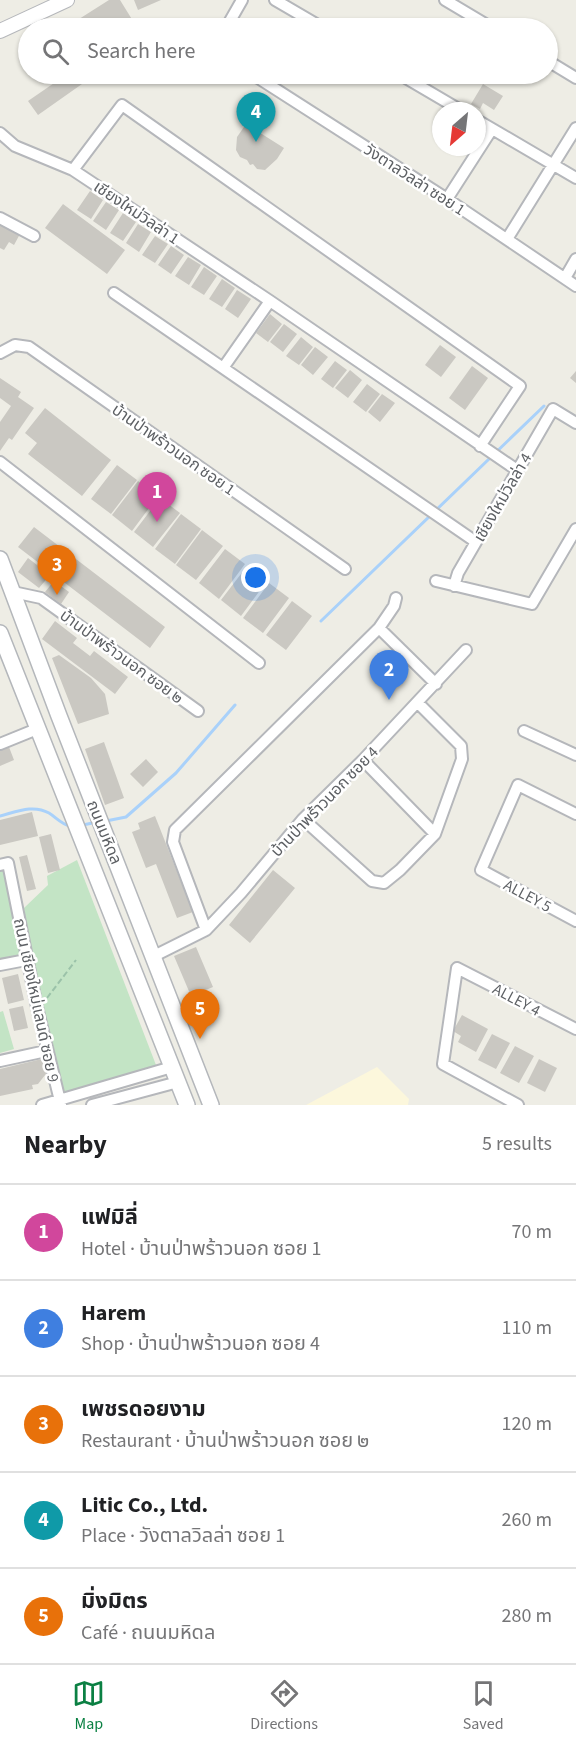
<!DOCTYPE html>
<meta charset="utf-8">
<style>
body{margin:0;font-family:"Source Sans 3","Noto Sans Thai",sans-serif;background:#f6f6f6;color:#202124}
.compass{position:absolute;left:432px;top:102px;width:54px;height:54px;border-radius:50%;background:#fff;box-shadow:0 2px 4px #0004;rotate:208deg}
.you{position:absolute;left:256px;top:578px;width:21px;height:21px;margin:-15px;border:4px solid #fff;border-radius:50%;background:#1a73e8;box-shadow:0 0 0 9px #1a73e833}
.badge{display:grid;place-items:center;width:39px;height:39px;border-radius:50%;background:#0b8043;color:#fff;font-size:20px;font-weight:700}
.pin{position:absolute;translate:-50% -50px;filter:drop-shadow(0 2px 3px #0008)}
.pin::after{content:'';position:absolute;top:32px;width:21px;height:18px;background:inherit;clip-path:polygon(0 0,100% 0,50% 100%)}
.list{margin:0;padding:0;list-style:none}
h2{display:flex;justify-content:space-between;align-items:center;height:78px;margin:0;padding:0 24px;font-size:26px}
h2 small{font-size:20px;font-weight:400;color:#757577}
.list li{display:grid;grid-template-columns:39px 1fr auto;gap:18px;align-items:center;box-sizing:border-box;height:96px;padding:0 24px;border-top:2px solid #e0e0e0}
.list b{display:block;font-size:22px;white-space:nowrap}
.list p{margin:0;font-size:20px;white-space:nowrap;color:#757577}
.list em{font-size:20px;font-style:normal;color:#757577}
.icon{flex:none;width:33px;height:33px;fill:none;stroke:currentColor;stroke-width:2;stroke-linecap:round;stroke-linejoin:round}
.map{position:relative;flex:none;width:576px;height:1105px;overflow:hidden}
.search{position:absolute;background:#fff;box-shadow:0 2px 4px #0004;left:18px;right:18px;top:18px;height:66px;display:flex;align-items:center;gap:15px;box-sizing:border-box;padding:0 21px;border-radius:33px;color:#757577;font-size:22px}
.sheet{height:558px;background:#fff}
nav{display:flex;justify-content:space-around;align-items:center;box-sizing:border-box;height:84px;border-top:2px solid #e0e0e0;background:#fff;font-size:16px;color:#757577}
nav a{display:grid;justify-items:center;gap:3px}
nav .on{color:#0b8043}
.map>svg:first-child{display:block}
.commercial{fill:#fcf7dc}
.green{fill:#c3e4c5}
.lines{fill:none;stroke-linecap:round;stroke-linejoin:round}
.stream{stroke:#a9d1fa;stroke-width:3}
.building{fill:#cac8c2}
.minor-casing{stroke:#b5b7bb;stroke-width:14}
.tertiary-casing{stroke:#b5b7bb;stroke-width:16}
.secondary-casing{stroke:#b4b7bb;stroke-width:18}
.path{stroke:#9bc2a9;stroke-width:2;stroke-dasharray:6 3;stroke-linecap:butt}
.minor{stroke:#fff;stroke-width:10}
.tertiary{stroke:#fff;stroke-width:14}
.secondary{stroke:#fff;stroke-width:15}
.labels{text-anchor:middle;stroke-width:5;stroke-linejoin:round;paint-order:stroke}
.street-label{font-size:16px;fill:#5d6064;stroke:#fff}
</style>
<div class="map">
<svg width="576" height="1105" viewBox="0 0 576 1105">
<rect width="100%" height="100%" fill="#eeede5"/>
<path class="commercial" d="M377 1067 409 1099 408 1105H306Z"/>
<path class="green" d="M77 860 156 1065 63 1094 31 960 24 908 48 885 47 876Z
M5 868 22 956 0 959V870Z
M3 1011 14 1049 0 1053V1012Z"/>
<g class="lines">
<path class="stream" d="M321 621 544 406
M0 816C16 812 33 804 49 813 57 818 61 824 70 826
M106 821 126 817 176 773 235 705
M83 825 97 822"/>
</g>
<path class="building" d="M109 0H120L133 21 122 28H70L68 26Z
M134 0H161L138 10Z
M137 20 143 28H126Z
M56 74H79L76 76 82 84 38 115 28 101 60 79Z
M483 84 503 96 494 110 483 103 480 109 471 104Z
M246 124 284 148 277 159 265 170 257 169 253 164 250 165 247 160 240 157 236 150 237 137Z
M90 191 103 200 91 219 77 210Z
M106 202 119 210 106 230 93 221Z
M63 204 125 250 107 274 45 228Z
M123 213 136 222 123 241 110 233Z
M0 223 20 234 14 245 9 242 4 250 0 248Z
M138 224 151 232 139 252 126 243Z
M155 236 168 244 155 263 142 255Z
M171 246 184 255 171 274 158 265Z
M188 257 201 265 189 285 175 276Z
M204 267 217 276 204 295 191 287Z
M222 279 235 288 222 307 209 299Z
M237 290 251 299 238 318 225 309Z
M270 314 282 324 268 342 256 333Z
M284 324 297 334 283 352 270 342Z
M301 337 313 347 299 365 286 356Z
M440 345 456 357 441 377 425 365Z
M315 347 328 357 313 375 301 365Z
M335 361 347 370 333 388 321 379Z
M472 366 488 378 465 410 449 398Z
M350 370 362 380 348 398 335 388Z
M576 371V383L570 378Z
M0 378 21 392 18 397 34 408 12 440 9 438 0 451V422L11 406 0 398Z
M367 384 380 394 366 412 353 402Z
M382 394 395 403 380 422 368 412Z
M45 408 111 460 82 496 28 454 37 443 25 433Z
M117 465 137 480 111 514 91 499Z
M138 481 158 496 132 531 112 515Z
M160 498 180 513 153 547 134 532Z
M181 514 201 529 175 564 155 549Z
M34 527 165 627 150 648 18 547Z
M202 530 223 546 196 580 176 565Z
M225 549 245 564 219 599 199 583Z
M28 558 50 575 39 588 18 572Z
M247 566 267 581 241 616 221 600Z
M54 581 69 592 61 604 45 592Z
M269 583 289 598 263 633 243 618Z
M292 601 312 616 286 650 266 635Z
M55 621 77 638 73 643 90 656 94 651 128 677 115 694 42 639Z
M59 655 91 678 105 694 109 714 78 724 52 658Z
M104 742 124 798 105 805 85 749Z
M9 747 14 760 0 766V751Z
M146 759 158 772 143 787 130 774Z
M32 812 38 836 0 845V820Z
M155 816 193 912 177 918 156 864 146 868 132 832 140 829 138 823Z
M51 834 60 870 48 873 39 837Z
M27 855 36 889 27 891 19 857Z
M273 870 295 888 250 943 229 925Z
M196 947 213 987 191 996 174 956Z
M18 974 24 1000 8 1004 2 978Z
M23 1006 28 1028 14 1031 9 1009Z
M208 1007 211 1015 197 1020 194 1012Z
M462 1015 488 1029 476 1052 458 1042 461 1036 453 1031Z
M492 1034 510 1043 496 1069 478 1060Z
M515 1046 534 1056 519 1083 500 1073Z
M46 1058 49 1070 38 1084 32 1085 33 1089 0 1096V1069Z
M539 1059 557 1068 545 1092 527 1083Z"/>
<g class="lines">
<defs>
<path id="minor" d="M275 0 323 28
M445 0 492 28
M226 28 242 0
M548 61 576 78
M252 74 447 199 576 286
M399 74 462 111
M477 120 576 178
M0 133 15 146 73 170 270 301 517 470
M73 170 122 105 520 386 480 446
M447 199 492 129
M0 218 34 236
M507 239 576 128
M565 278 576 259
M114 293 476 542
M0 353 15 345 29 347 345 569
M223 368 270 301
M0 462 259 663
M436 581 532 604 576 529
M454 586 458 573 553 409 576 423
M13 592 41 598 198 711
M379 628 436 684
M524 731 576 755
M0 744 37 729
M363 760 435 834
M576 814 518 785 481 870 576 921
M303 819 372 881 384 883 400 870 435 834 462 759 461 746 418 703
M0 865 8 863 37 1007 61 1105
M206 930 173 842 175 830 379 628 394 606 396 598
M154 956 206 930 241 893 303 819 363 760 466 650
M0 965 26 960
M0 1061 46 1051
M42 1105 172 1067
M92 1105 178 1082
M518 1105 443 1064 457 968 576 1029"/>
<path id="tertiary" d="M0 31 67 0"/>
<path id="secondary" d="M0 559 59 716 211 1105
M0 633 187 1105"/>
</defs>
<use href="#minor" class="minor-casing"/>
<use href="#tertiary" class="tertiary-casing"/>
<use href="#secondary" class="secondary-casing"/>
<path class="path" d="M47 998 76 960"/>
<use href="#minor" class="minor"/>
<use href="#tertiary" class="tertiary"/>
<use href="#secondary" class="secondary"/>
</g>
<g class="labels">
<g class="street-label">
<text transform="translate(415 179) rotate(33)" y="6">วังตาลวิลล่า ซอย 1</text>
<text transform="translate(137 212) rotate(34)" y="6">เชียงใหม่วิลล่า 1</text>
<text transform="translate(174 449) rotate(35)" y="6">บ้านป่าพร้าวนอก ซอย 1</text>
<text transform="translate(502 497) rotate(-60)" y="6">เชียงใหม่วิลล่า 4</text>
<text transform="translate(122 656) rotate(36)" y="6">บ้านป่าพร้าวนอก ซอย ๒</text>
<text transform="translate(324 801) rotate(-46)" y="6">บ้านป่าพร้าวนอก ซอย 4</text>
<text transform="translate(105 832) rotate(68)" y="6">ถนนมหิดล</text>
<text transform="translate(528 895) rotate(28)" y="6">ALLEY 5</text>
<text transform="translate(517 999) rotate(28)" y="6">ALLEY 4</text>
<text transform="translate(37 1000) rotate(78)" y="6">ถนน เชียงใหม่แลนด์ ซอย 9</text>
</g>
</g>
</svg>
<svg class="compass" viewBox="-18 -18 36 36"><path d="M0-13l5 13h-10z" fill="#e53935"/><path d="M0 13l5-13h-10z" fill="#757577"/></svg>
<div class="you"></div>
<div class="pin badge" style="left:157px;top:522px;background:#d1479c">1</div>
<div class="pin badge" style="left:389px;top:700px;background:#3f7fe0">2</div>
<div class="pin badge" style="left:57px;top:595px;background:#e8710a">3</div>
<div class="pin badge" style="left:256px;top:142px;background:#0f9aa8">4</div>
<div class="pin badge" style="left:200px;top:1039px;background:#e8710a">5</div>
<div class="search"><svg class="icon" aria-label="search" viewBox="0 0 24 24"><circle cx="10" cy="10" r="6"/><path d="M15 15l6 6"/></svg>Search here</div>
</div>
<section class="sheet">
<h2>Nearby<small>5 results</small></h2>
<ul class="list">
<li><span class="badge" style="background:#d1479c">1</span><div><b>แฟมิลี่</b><p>Hotel · บ้านป่าพร้าวนอก ซอย 1</p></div><em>70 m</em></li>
<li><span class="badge" style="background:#3f7fe0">2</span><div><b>Harem</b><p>Shop · บ้านป่าพร้าวนอก ซอย 4</p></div><em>110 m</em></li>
<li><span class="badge" style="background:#e8710a">3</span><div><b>เพชรดอยงาม</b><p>Restaurant · บ้านป่าพร้าวนอก ซอย ๒</p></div><em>120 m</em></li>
<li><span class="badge" style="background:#0f9aa8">4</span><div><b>Litic Co., Ltd.</b><p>Place · วังตาลวิลล่า ซอย 1</p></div><em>260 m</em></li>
<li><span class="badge" style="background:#e8710a">5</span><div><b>มิ่งมิตร</b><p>Café · ถนนมหิดล</p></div><em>280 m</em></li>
</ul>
</section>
<nav>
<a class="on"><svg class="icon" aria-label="map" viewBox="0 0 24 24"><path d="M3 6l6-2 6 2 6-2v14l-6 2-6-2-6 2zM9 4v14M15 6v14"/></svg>Map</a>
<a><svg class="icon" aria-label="directions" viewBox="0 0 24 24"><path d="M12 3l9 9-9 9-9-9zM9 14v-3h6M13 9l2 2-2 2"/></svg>Directions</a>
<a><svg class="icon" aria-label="saved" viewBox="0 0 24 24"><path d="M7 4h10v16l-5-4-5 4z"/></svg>Saved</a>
</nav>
